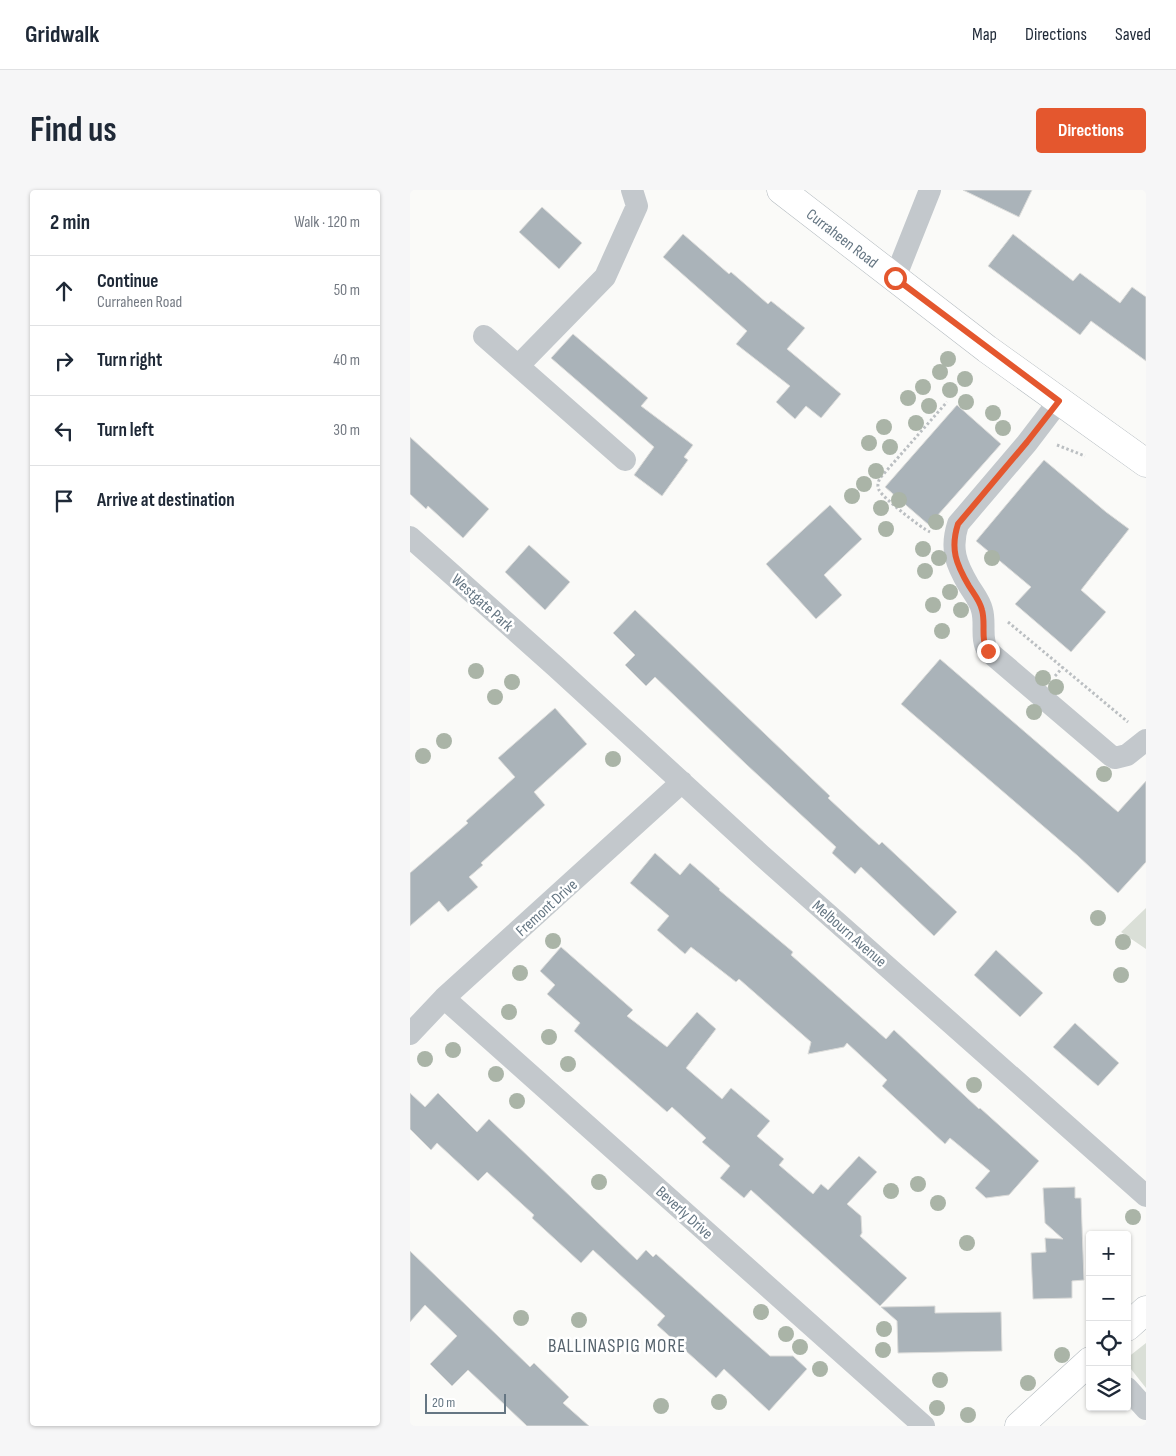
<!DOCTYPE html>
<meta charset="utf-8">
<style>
body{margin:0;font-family:"Sofia Sans Condensed",sans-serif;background:#f6f6f7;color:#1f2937}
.controls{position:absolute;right:15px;bottom:15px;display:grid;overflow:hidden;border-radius:5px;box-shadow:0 1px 4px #0004}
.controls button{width:45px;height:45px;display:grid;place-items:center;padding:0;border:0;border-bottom:1px solid #e0e1e3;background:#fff;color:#1f2937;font:25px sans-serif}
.scale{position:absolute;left:15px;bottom:12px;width:81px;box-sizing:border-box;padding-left:5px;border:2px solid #657683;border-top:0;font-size:14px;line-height:18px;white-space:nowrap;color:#657683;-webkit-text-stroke:4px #fff;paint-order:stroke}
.stop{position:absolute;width:15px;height:15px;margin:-11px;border:4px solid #e4572e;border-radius:50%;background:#fff}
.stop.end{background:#e4572e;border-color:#fff;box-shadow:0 1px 5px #0008}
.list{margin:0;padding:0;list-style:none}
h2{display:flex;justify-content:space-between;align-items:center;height:65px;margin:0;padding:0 20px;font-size:21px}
h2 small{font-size:16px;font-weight:400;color:#747a83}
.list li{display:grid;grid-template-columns:32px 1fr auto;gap:15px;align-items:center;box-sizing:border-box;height:70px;padding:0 20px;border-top:1px solid #e0e1e3}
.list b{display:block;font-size:19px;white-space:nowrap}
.list p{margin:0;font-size:16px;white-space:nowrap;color:#747a83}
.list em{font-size:16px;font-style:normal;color:#747a83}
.icon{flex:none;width:28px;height:28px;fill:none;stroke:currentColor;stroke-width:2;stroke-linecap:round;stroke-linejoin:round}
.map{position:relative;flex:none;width:736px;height:1236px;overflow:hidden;border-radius:5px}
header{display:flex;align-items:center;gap:30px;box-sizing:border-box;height:70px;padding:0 25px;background:#fff;border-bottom:1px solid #e0e1e3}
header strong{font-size:24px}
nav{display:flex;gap:28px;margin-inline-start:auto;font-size:18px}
.intro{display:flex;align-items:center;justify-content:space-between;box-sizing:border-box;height:120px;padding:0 30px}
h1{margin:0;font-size:35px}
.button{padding:12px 22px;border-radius:5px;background:#e4572e;color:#fff;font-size:18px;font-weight:700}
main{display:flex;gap:30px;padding:0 30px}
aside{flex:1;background:#fff;border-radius:5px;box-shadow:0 1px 4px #0004}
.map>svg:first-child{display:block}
.green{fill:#dadfd7}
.building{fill:#aab3b9;stroke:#dcdcda}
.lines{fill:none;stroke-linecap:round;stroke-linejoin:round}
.secondary-casing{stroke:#b3babf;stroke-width:29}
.path{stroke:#bbbfc2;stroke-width:3;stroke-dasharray:2.5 2.5;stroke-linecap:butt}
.street{stroke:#c3c8cc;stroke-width:22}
.secondary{stroke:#fff;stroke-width:28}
.tree{fill:#aab4a7}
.route{stroke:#e4572e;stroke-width:6}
.labels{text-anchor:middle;stroke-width:5;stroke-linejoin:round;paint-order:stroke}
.street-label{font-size:16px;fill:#657683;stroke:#fff}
.quarter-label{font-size:19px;letter-spacing:1px;fill:#57646e;stroke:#fff}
</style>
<header>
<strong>Gridwalk</strong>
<nav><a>Map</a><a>Directions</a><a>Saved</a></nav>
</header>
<div class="intro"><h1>Find us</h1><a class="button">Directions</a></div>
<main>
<aside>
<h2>2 min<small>Walk · 120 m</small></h2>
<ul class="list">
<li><svg class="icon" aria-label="ahead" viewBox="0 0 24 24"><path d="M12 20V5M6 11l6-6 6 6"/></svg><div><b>Continue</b><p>Curraheen Road</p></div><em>50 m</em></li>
<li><svg class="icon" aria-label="right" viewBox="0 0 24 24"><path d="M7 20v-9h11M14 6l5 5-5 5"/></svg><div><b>Turn right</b></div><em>40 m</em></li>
<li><svg class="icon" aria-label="left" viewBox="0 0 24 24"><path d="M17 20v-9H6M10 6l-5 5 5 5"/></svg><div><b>Turn left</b></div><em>30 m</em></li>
<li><svg class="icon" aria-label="arrive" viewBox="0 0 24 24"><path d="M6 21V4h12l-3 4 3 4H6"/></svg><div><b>Arrive at destination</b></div></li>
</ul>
</aside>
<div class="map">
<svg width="736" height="1236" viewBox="0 0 736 1236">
<rect width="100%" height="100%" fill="#fafaf8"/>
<path class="green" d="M736 718V759L711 742Z
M736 1153V1198L717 1174V1168Z"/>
<path class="building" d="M553 0H622L609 27Z
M132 17 172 53 149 79 109 42Z
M273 44 319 84 321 82 358 114 361 111 395 138 377 159 431 204 411 228 396 216 385 229 366 212 380 196 326 154 337 141 253 67Z
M603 44 663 91 670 83 710 113 722 97 736 107V171L681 131 670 145 578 76Z
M163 144 238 208 231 216 283 255 274 267 278 270 252 306 224 285 244 257 141 168Z
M547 215 591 254 519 335 475 297Z
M0 247 79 319 53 348 18 316 16 319 0 304Z
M634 270 696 322 719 339 671 400 696 422 661 462 605 414 621 397 566 351Z
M420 315 452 349 414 385 432 405 406 429 356 374Z
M119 355 160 392 135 420 95 382Z
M225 420 420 606 418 608 447 635 469 655 472 652 547 722 524 746 451 677 445 684 422 663 426 657 337 575 245 487 236 496 215 475 225 465 203 443Z
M530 469 708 622 736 591V672L708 703 668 666 491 514Z
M145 518 177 554 124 602 135 615 71 673 73 675 59 687 68 697 38 722 29 711 0 736V683L58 633 56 631 105 587 88 568Z
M245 663 270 685 280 673 310 699 309 700 383 762 381 765 476 849 484 840 569 919 570 918 629 971 599 1005 576 1008 565 998 580 981 540 948 535 954 472 896 477 890 437 853 434 857 398 864 401 852 329 789 326 792 281 757 275 764 247 740 259 726 220 693Z
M151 757 223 820 217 826 257 857 287 822 306 839 276 878 312 909 321 898 360 931 347 946 374 969 369 975 403 1004 411 994 418 1000 449 966 467 982 437 1014 451 1026 452 1043 450 1046 497 1088 470 1116 341 1000 334 1008 310 988 320 976 292 952 296 948 262 917 257 922 164 841 170 833 137 804 145 795 130 781Z
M586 760 633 803 610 827 564 785Z
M665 833 709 873 688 896 643 857Z
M0 903 15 917 28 903 67 942 79 929 227 1070 236 1060 243 1067 246 1064 360 1166H383L397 1179 359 1221 314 1179 306 1188 247 1135 255 1126 183 1060 171 1073 122 1028 124 1025 77 982 68 991 27 953 21 960 0 939Z
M665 997V1008H671L674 1090 662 1091V1108L623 1109 621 1063 636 1062 635 1048 653 1049 635 1033 633 998Z
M0 1061 120 1177 124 1173 159 1207 153 1213 179 1236H117L58 1180 42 1196 20 1174 47 1146 15 1115 0 1132Z
M525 1116V1123L591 1122 592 1161 488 1163 487 1131 471 1117Z"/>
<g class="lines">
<defs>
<g id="secondary">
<path id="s1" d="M371 0 577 159 736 273"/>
<path d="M717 1137 736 1120"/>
<path d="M609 1236 680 1171"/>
</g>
</defs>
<use href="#secondary" class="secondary-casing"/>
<path class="path" d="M647 255 675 266
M520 342C511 338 473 308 469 300 467 296 468 292 470 288L537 212
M598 432 718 532
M645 486 653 477"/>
<path class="street" d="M485 88 520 0
M74 146 215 270
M108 176 195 87 227 16 222 0
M649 211 617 253 548 334C540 359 546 374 559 396 564 404 570 411 572 420 576 434 570 449 578 461L700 565 705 568 717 565 736 550
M0 347 146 477 350 664 736 1006
M34 808 514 1236
M0 844 34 808 272 592
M717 1198 736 1219"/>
<use href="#secondary" class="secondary"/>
</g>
<g class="tree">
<circle cx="538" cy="169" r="8"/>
<circle cx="530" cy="182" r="8"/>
<circle cx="555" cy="189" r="8"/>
<circle cx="513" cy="197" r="8"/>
<circle cx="540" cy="200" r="8"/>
<circle cx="498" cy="208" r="8"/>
<circle cx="556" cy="212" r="8"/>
<circle cx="519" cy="216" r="8"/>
<circle cx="583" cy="223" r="8"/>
<circle cx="506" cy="233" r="8"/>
<circle cx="474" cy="237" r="8"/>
<circle cx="593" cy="238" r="8"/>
<circle cx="459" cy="253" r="8"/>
<circle cx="480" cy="257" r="8"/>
<circle cx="466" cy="281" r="8"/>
<circle cx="454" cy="294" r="8"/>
<circle cx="442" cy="306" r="8"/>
<circle cx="489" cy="310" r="8"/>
<circle cx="471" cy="318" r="8"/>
<circle cx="526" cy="332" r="8"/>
<circle cx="476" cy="339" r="8"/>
<circle cx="513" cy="359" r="8"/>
<circle cx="529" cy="368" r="8"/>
<circle cx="582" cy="368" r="8"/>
<circle cx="515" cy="381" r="8"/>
<circle cx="540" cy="402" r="8"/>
<circle cx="523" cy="415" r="8"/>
<circle cx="551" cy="420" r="8"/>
<circle cx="532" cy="441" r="8"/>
<circle cx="66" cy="481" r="8"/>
<circle cx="633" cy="488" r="8"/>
<circle cx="102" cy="492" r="8"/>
<circle cx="646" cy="497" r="8"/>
<circle cx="85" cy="507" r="8"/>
<circle cx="624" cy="522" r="8"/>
<circle cx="34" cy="551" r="8"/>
<circle cx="13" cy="566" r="8"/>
<circle cx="203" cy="569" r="8"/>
<circle cx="694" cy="584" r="8"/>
<circle cx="688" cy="728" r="8"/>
<circle cx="143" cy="751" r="8"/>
<circle cx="713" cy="752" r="8"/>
<circle cx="110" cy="783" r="8"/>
<circle cx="711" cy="785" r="8"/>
<circle cx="99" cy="822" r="8"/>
<circle cx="139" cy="847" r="8"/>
<circle cx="43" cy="860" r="8"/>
<circle cx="15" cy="869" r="8"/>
<circle cx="158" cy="874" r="8"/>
<circle cx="86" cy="884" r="8"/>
<circle cx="564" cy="895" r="8"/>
<circle cx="107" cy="911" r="8"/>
<circle cx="189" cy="992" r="8"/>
<circle cx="508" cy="994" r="8"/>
<circle cx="481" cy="1001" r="8"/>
<circle cx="528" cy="1013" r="8"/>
<circle cx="723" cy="1027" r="8"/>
<circle cx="557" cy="1053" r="8"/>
<circle cx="351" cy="1122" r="8"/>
<circle cx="111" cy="1128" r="8"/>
<circle cx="169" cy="1130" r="8"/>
<circle cx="474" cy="1139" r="8"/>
<circle cx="376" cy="1144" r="8"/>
<circle cx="390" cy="1157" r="8"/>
<circle cx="473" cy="1160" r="8"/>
<circle cx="652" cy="1165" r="8"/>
<circle cx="410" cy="1179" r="8"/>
<circle cx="530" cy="1190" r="8"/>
<circle cx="618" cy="1193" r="8"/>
<circle cx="309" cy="1212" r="8"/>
<circle cx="251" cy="1216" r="8"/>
<circle cx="527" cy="1218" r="8"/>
<circle cx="558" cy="1225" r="8"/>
</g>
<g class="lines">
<path class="route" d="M485 88 649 211 617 252 548 334C540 359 546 374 559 396 564 404 570 411 572 420 576 434 570 449 578 461"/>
</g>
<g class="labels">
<g class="street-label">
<text dy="6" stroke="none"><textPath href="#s1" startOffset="78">Curraheen Road</textPath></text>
<text transform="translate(73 412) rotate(42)" y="6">Westgate Park</text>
<text transform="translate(136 717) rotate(-42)" y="6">Fremont Drive</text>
<text transform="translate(440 743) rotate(41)" y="6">Melbourn Avenue</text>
<text transform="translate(275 1022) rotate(42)" y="6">Beverly Drive</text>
</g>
<g class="quarter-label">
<text x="207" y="1162">BALLINASPIG MORE</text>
</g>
</g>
</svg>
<div class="controls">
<button>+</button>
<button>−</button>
<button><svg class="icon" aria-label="locate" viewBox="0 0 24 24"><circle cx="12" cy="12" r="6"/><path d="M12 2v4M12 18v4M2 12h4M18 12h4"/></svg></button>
<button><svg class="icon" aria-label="layers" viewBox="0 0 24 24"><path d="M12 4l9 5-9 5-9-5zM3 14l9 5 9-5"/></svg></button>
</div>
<div class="scale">20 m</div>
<div class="stop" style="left:485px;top:88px"></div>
<div class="stop end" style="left:578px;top:461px"></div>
</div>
</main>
